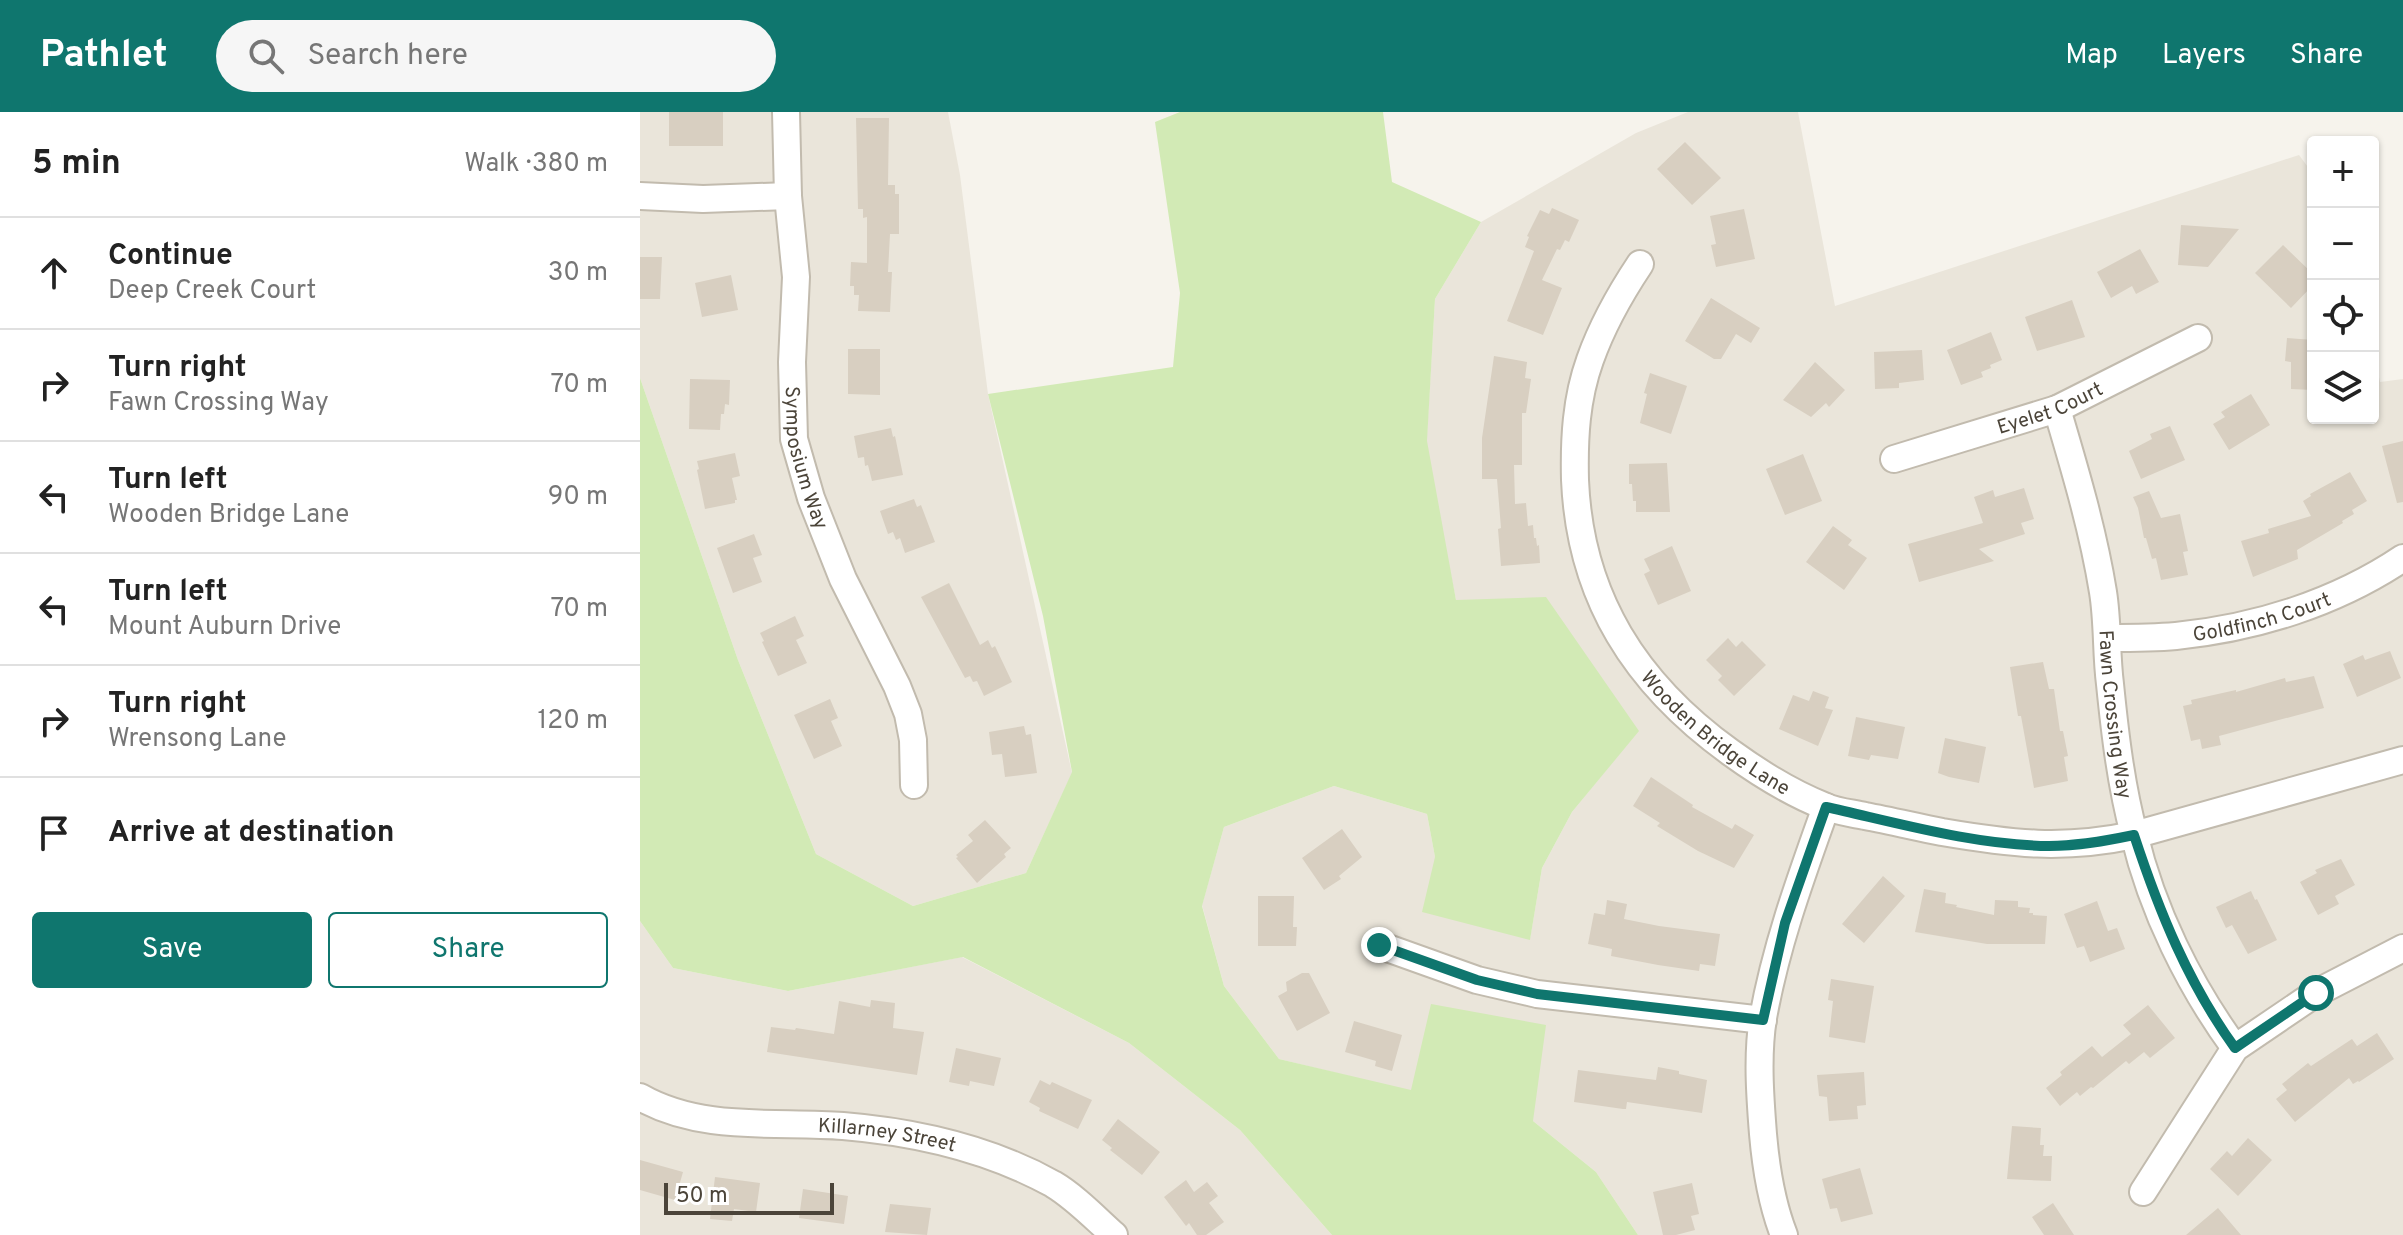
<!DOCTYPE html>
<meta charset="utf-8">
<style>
body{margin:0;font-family:Overpass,sans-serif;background:#f6f6f6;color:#222}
.controls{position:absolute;right:24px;top:24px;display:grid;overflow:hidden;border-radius:8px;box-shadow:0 2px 6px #0004}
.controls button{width:72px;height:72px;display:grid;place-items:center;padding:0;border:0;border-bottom:2px solid #e0e0e0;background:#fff;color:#222;font:40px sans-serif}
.scale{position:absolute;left:24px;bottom:20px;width:170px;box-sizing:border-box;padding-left:8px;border:4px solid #4b4439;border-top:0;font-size:22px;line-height:28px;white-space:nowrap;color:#4b4439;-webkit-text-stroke:6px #fff;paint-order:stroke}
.stop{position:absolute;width:24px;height:24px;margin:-18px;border:6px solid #0f766e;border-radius:50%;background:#fff}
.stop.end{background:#0f766e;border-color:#fff;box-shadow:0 2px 8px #0008}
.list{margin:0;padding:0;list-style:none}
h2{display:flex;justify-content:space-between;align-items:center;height:104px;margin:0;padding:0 32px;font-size:34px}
h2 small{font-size:26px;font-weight:400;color:#767676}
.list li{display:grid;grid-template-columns:52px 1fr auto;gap:24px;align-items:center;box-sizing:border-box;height:112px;padding:0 32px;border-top:2px solid #e0e0e0}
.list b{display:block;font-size:30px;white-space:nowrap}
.list p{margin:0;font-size:26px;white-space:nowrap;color:#767676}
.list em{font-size:26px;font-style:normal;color:#767676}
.actions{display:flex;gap:16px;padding:24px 32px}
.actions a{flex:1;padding:18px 0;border:2px solid #0f766e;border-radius:8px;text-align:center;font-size:28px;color:#0f766e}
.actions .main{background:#0f766e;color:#fff}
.icon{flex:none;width:44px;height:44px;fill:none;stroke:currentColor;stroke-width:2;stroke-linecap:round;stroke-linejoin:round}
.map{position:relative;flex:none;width:1763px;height:1123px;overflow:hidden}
header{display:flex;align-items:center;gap:48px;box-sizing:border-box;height:112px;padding:0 40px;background:#0f766e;color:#fff}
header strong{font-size:38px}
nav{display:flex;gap:44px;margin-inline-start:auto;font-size:28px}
.search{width:560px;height:72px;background:#f6f6f6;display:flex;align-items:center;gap:20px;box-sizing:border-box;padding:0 28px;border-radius:44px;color:#767676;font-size:30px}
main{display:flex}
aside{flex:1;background:#fff}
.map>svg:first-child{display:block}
.residential{fill:#eae5da}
.green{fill:#d2eab5}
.building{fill:#d8cfc1}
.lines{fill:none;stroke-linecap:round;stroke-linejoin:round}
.minor-casing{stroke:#c2bbae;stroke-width:30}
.minor{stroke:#fff;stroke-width:26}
.route{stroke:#0f766e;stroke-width:10}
.labels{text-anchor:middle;stroke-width:6;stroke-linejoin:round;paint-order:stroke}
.street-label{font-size:20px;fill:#4b4439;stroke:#fff}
</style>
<header>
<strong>Pathlet</strong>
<div class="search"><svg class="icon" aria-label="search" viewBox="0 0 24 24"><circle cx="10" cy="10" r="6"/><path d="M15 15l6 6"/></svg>Search here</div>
<nav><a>Map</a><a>Layers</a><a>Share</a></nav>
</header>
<main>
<aside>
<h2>5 min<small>Walk · 380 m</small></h2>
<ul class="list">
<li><svg class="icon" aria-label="ahead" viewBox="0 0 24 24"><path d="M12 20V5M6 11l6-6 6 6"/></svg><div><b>Continue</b><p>Deep Creek Court</p></div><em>30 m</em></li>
<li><svg class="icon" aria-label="right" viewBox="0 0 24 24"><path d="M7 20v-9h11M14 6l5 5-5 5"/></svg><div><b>Turn right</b><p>Fawn Crossing Way</p></div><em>70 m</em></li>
<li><svg class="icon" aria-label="left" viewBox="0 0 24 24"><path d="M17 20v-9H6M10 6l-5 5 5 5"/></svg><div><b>Turn left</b><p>Wooden Bridge Lane</p></div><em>90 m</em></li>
<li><svg class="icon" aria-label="left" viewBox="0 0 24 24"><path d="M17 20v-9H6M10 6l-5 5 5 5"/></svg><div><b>Turn left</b><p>Mount Auburn Drive</p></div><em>70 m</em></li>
<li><svg class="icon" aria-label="right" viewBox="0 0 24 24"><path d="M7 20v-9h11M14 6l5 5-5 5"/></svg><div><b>Turn right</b><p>Wrensong Lane</p></div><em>120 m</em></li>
<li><svg class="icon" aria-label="arrive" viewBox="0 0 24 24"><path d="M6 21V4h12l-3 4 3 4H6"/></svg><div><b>Arrive at destination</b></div></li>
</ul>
<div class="actions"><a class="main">Save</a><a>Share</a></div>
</aside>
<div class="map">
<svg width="1763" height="1123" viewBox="0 0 1763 1123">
<rect width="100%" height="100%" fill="#f6f3ec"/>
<path class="residential" d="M0 0H308L320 63 348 282 432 661 386 761 273 794 176 742 98 548 0 266Z
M1048 0H1158L1195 194 1659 43 1673 62V306H1733V236L1740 270 1763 267V1123H998L956 1060 893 1009 639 947 584 874 562 793 584 715 694 674 787 702 795 745 890 827 902 756 932 700 998 619 816 488 786 340 795 187 841 110 996 21Z
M0 809 33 856 148 879 322 845 489 931 600 1018 692 1123H0Z"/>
<path class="green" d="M540 0H743L752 70 841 110 795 187 787 329 816 488 906 485 999 619 932 700 902 756 890 828 782 800 795 745 787 702 694 674 584 715 562 794 584 874 639 947 771 978 791 892 906 913 893 1009 956 1060 998 1123H692L600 1018 489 931 323 845 148 879 33 856 0 809V266L98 548 176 742 273 794 386 761 432 660 403 504 348 282 533 255 540 181 515 10Z"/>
<path class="building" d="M29 0H83V34H29Z
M216 6H249L248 73H255V82H259V122H250L248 160H252L250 200 218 199 219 183H214V174H210L211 150 227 151V105L223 106V97H218Z
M1045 30 1081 66 1052 93 1017 57Z
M912 96 939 108 929 130 925 128 920 138 917 137 902 168 922 176 903 223 867 209 894 139 885 135 889 125 887 124 900 98 909 102Z
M1104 97 1115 147 1076 155 1071 133 1076 132 1070 104Z
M1541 113 1599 117 1568 155 1538 153Z
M1643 133 1673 162V173L1651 196 1615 161Z
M1500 137 1519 170 1496 182 1492 174 1471 186 1457 160Z
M0 145H22L20 187H0Z
M91 163 98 198 62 205 55 171Z
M1071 186 1120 216 1111 231 1096 222 1081 247H1074L1045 229Z
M1432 188 1445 225 1397 239 1385 205Z
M1351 220 1362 248 1350 253 1351 256 1341 260 1343 265 1321 273 1307 238Z
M1647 226 1673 228V278L1651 277V250L1645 249Z
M208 237H240V283L208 282Z
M1282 238 1284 268 1259 271V276L1235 277 1234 240Z
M854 244 887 250 885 266 891 267 886 301H882V353H874L875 392 886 391 888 414 893 413 894 426H896L897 434 899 433 900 451 861 454 858 417 861 416 857 367H842V326Z
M1175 250 1205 278 1189 295 1186 291 1171 305 1143 288Z
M1010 261 1047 274 1031 322 1000 311 1007 282 1004 281Z
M50 267 90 268 89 293 85 292 84 302H81L80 318 49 317Z
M1611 282 1630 313 1589 338 1573 312 1585 305 1581 300Z
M1530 314 1545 348 1501 367 1489 339 1512 327 1510 322Z
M251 316 253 325 255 324 263 363 232 369 228 353 225 354 224 345 218 346 214 324Z
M1763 329V390L1757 391 1742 334Z
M95 341 100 364 92 366 97 388H95V391L65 397 57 358 59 357 57 349Z
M1163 342 1182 389 1145 403 1126 357Z
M1027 351 1030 400H996V389H993L992 372H989V352Z
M1710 360 1727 389 1712 398 1714 402 1702 409 1703 411 1657 438 1658 447 1613 465 1601 429 1629 421 1628 417 1671 404 1663 389 1671 384 1670 382Z
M1384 376 1394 407 1381 411 1385 422 1339 437 1354 449 1279 470 1268 432 1343 411 1334 385 1353 378 1355 385Z
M1509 379 1521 406 1540 402 1548 439 1543 440 1548 463 1521 468 1516 446 1512 447 1506 426H1504L1498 396 1493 385Z
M274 387 277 395 281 393 295 430 265 441 260 426 256 428 253 420 248 422 240 399Z
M1193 414 1212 428 1208 433 1227 446 1204 478 1166 450Z
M114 422 122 443 113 446 122 470 93 481 77 436Z
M1032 434 1051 479 1018 493 1004 462 1010 459 1004 447Z
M309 471 340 533 348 528 352 536 355 534 372 570 344 584 337 569 333 570 330 564 325 566 281 485Z
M155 504 164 524 156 528 167 551 138 564 122 530 124 529 120 521Z
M1088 526 1096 535 1102 529 1126 553 1094 584 1078 568 1082 564 1066 548Z
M1750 539 1761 566 1717 585 1703 552 1723 543 1725 548Z
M1403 550 1409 577H1414L1420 619H1423L1428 644 1424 645 1428 669 1394 676 1381 604H1378L1370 555Z
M1674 564 1684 596 1579 624 1581 633 1562 637 1560 627 1551 629 1543 594 1552 592 1551 588 1596 578V580L1645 566 1646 570Z
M1173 579 1189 585 1185 596 1193 598 1178 634 1139 617 1153 583 1169 589Z
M190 587 198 606 191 609 202 634 174 647 154 603Z
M1216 605 1265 615 1258 647 1231 643 1229 648 1208 644Z
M384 614 386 623 391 622 397 661 365 665 362 642 352 643 349 620Z
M1305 626 1346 635 1339 671 1309 665 1298 661Z
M1011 665 1053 693 1052 695 1092 717 1095 712 1114 723 1094 756 1058 739 1017 714 1020 711 993 694Z
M345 708 371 736 364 742 366 745 337 771 316 746 318 745 316 743 333 729 328 723Z
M702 717 722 745 699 764 701 767 684 778 662 746Z
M1701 747 1715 773 1695 784 1699 792 1678 803 1660 770 1677 761 1675 758Z
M1243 764 1265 784 1224 831 1202 812Z
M1284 777 1306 781 1305 791 1317 793 1316 795 1354 803 1355 788 1378 789V795L1390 796 1389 801H1393V803L1407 804 1405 832H1347L1275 820Z
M1611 779 1615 788 1617 787 1637 828 1608 842 1592 813 1586 816 1576 795Z
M618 784H654L653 815H657L656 834H618Z
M967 788 987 792 984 807 1019 814 1080 822 1075 854 1060 852 1059 859 1018 853 971 844 972 837 948 832 954 801 965 803Z
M1457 789 1468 819 1477 816 1485 837 1450 850 1444 834 1437 836 1424 802Z
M662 861H669L690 901 657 919 638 884 647 879 646 870Z
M1191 867 1234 874 1225 931 1189 925 1193 889 1188 888Z
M231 888 255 891 253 916 284 920 277 963 127 940 131 915 155 918 156 916 194 922 199 889 230 895Z
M1508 893 1535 926 1510 946 1504 940 1489 952 1486 949 1453 976 1451 975 1440 984 1437 980 1420 994 1406 976 1422 963 1420 960 1452 934 1462 945 1491 922 1483 913Z
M714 909 762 923 752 959 735 954 736 949 705 940Z
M1737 921 1754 947 1719 970 1718 969 1713 972 1709 966 1655 1010 1636 987 1647 978 1642 972 1668 951 1671 954 1712 927 1717 934Z
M316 936 361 946 354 974 330 969 329 974 309 970Z
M1018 955 1039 959V962L1067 968 1062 1001 987 990 986 997H983L934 990 938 958 1016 968Z
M1224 960 1226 993 1217 994 1218 1007 1189 1009 1187 985 1179 984 1177 963Z
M400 968 410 973 412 970 452 988 438 1017 399 999 400 996 389 990Z
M478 1007 520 1040 502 1063 470 1038 472 1036 462 1028Z
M1372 1014 1401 1016 1400 1033H1404L1403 1044H1412L1411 1069 1367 1067Z
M1608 1026 1632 1048 1598 1084 1570 1057 1587 1039 1592 1044Z
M0 1048 43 1060 35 1088 0 1078Z
M1220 1056 1233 1102 1201 1110 1197 1096 1190 1097 1182 1067Z
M75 1065 120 1071 116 1100 94 1097 92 1109 70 1107Z
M546 1068 554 1080 567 1070 578 1084 569 1091 584 1110 566 1123H557L549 1111 546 1114 524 1085Z
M1052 1071 1059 1102 1051 1104 1055 1118 1036 1123H1023L1013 1080Z
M163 1077 208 1084 204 1112 159 1106Z
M1413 1091 1434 1123H1404L1392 1105Z
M250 1092 291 1096 287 1123 245 1120Z
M1578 1096 1601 1123H1546Z"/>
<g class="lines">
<defs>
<g id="minor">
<path id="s1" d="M146 0 148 84 156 165 152 250 154 327 171 386 203 467 257 574 268 602 273 628 274 673"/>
<path d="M0 84 63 87 148 84"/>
<path id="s2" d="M1000 152C980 182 962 214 950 248 936 287 934 327 935 368 940 486 996 572 1090 640 1119 661 1151 681 1184 694 1197 700 1212 701 1225 704 1251 709 1277 715 1302 720 1372 732 1423 738 1494 723L1763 648"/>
<path id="s3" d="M1417 297C1435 358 1453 418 1463 480 1468 511 1466 541 1470 572 1475 622 1481 673 1494 722 1512 798 1549 873 1595 936"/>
<path id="s4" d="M1254 347 1417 297 1558 226"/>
<path id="s5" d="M1468 526C1490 526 1513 526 1536 524 1616 516 1696 491 1763 446"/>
<path d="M739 833 837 868 897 882 1123 908"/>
<path id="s6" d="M0 985C61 1020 136 1009 203 1014 276 1020 348 1036 413 1072 435 1085 455 1106 474 1123"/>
<path d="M1503 1080 1595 936 1676 881 1763 836"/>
<path d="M1144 1123C1131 1090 1126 1057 1123 1022 1120 984 1117 943 1123 906 1136 833 1161 765 1186 695"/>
</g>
</defs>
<use href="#minor" class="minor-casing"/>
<use href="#minor" class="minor"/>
</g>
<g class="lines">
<path class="route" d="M739 833 837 868 897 882 1123 908 1145 811 1186 695C1258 711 1334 733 1409 734 1438 734 1465 729 1494 723 1519 799 1548 871 1595 936L1676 881"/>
</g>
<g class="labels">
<g class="street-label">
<text dy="7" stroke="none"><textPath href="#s4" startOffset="164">Eyelet Court</textPath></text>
<text dy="7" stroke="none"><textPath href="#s1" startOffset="348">Symposium Way</textPath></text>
<text dy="7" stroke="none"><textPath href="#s5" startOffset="156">Goldfinch Court</textPath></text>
<text dy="7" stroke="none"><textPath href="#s3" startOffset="312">Fawn Crossing Way</textPath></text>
<text dy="7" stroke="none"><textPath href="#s2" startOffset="532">Wooden Bridge Lane</textPath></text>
<text dy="7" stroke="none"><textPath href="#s6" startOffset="252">Killarney Street</textPath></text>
</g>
</g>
</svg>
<div class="controls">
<button>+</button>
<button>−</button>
<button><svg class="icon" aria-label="locate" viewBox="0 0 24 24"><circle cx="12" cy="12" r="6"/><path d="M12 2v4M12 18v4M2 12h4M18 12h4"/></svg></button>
<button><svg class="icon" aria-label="layers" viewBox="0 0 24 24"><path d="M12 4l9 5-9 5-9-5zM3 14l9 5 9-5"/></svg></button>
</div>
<div class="scale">50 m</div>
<div class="stop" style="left:1676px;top:881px"></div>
<div class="stop end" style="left:739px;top:833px"></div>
</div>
</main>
